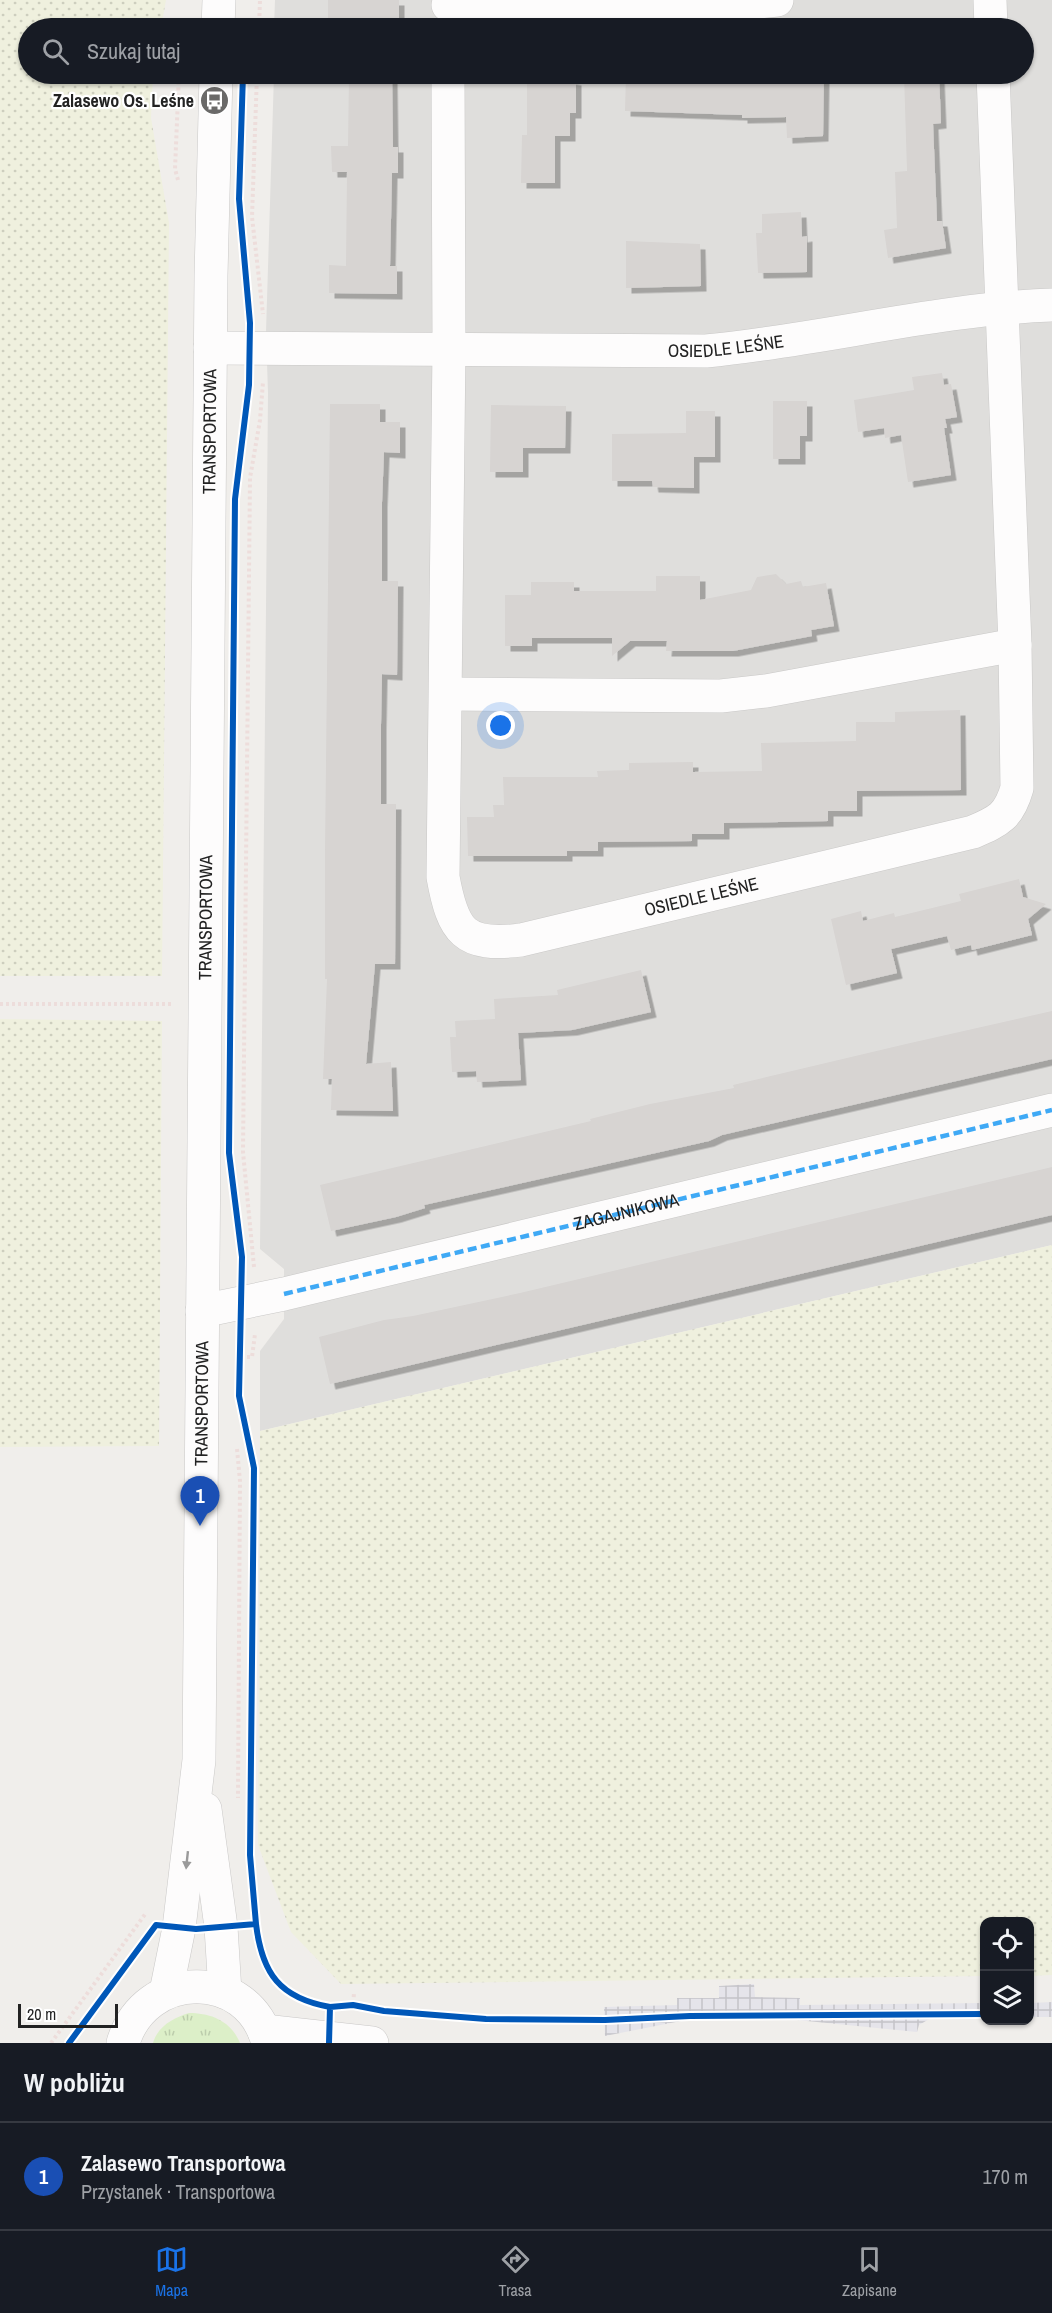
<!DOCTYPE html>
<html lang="pl">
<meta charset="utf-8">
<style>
body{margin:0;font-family:"Archivo Narrow",sans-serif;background:#242831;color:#f1f3f6}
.controls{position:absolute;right:18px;bottom:18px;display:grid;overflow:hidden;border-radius:12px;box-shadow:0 2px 4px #0004}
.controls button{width:54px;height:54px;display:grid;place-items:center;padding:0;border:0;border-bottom:2px solid #363941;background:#171b24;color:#f1f3f6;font:30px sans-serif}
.scale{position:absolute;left:18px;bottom:15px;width:100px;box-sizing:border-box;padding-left:6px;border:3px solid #222;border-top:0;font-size:16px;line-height:21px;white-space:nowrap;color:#222;-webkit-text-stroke:4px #fff;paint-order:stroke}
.you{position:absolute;left:501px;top:726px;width:21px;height:21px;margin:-15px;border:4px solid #fff;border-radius:50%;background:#1a73e8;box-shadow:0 0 0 9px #1a73e833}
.badge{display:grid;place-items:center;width:39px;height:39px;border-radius:50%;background:#1a73e8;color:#fff;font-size:20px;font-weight:700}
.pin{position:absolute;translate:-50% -50px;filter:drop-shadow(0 2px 3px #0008)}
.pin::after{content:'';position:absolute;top:32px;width:21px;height:18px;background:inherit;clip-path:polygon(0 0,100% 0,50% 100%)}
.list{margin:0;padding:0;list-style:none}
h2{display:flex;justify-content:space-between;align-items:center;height:78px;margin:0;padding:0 24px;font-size:26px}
h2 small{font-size:20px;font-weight:400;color:#9ea1a6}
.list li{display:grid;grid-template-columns:39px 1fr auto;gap:18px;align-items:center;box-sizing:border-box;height:108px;padding:0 24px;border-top:2px solid #363941}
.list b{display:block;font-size:22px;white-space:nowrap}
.list p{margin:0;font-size:20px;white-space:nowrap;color:#9ea1a6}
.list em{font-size:20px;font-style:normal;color:#9ea1a6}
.icon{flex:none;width:33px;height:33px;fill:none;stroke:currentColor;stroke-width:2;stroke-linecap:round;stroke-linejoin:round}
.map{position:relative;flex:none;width:1052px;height:2043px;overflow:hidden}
.search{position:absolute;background:#171b24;box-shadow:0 2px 4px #0004;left:18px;right:18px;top:18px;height:66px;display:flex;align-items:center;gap:15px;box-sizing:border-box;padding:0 21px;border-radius:33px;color:#9ea1a6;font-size:22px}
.sheet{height:186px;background:#171b24}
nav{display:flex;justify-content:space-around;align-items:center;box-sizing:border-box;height:84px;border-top:2px solid #363941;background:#171b24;font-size:16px;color:#9ea1a6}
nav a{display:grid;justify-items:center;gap:3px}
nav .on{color:#1a73e8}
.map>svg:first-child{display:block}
.residential{fill:#dfdedc}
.farmland{fill:url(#farmland-dots)}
.grass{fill:url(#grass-tufts)}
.plaza{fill:url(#plaza-grid)}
.building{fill:#d7d4d2;filter:url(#shadow)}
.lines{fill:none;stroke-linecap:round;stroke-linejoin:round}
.minor-casing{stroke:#c9c8c7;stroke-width:34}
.path{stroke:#eddddb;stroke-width:4;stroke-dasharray:3 3;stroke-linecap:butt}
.minor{stroke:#fdfcfc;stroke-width:33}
.quiet{stroke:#3fa9f5;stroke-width:4.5;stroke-dasharray:9 4.5;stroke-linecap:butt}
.cycleway-casing{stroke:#fff;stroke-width:10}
.cycleway{stroke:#0057b8;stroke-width:6}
.oneway{fill:#9a9a9a}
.labels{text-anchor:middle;stroke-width:4.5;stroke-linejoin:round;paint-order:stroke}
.poi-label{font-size:18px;font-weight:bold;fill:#222;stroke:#fff;text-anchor:end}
.street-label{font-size:18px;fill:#222;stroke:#fff}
</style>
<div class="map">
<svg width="1052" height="2043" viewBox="0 0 1052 2043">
<defs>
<pattern id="farmland-dots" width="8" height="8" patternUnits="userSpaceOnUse" patternTransform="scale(1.5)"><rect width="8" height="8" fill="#eff0de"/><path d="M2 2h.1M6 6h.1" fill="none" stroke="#cdcebe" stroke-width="1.8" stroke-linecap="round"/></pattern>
<pattern id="grass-tufts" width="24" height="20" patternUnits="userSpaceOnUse" patternTransform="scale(1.5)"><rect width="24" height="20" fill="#dcefc8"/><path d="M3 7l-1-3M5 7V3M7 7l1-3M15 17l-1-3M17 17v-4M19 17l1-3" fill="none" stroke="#bccdac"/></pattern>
<pattern id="plaza-grid" width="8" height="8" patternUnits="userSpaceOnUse" patternTransform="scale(1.5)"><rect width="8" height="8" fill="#e5e4ea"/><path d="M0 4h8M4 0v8" fill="none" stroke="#c4c3c8"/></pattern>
<filter id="shadow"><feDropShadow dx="5.5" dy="5.5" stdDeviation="0" flood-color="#0004"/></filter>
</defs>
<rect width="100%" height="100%" fill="#f0eeeb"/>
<path class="residential" d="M275 0H1052V1245L260 1431V1351L284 1319V1269L260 1249 268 393 266 332 274 74H1024V28H274Z"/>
<path class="farmland" d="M0 0H166L161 28H28V74H153L151 118 169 223 162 976H0Z
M0 1019 162 1021 159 1446 0 1447Z
M1052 1245V1975L1030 1976V1922H984V1976L341 1984 291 1932 258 1845 260 1431Z"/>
<path class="grass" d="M189 2013C211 2013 231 2021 240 2043H153C158 2026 173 2018 189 2013Z"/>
<path class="plaza" d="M754 1984 755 1997 800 1998V2005L984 2003V2018H931L919 2025 917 2032 797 2020H686L605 2036 604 2007 677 2005V1998H719V1986Z
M1052 2002V2017H1030V2003Z"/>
<path class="building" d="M328 0H399V28H328Z
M349 74H392L393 147H398V173H392L390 266H397V294L329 293V265L346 266 347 172H332L331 146H348Z
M527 74H570V79L576 80V113H570V136H555V183H521L522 135H527Z
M626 74H824L823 136 787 138 786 117 742 118V115L625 111Z
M904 74H939L941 123 933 124 937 221H942L946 248 888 258 884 230 897 228 895 172 907 171Z
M801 212 802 237 807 236V272L758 273 756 233H762V214Z
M626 241 700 244 701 286 626 288Z
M942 373 944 385 951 384 957 417 945 419 947 428H944L951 475 908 482 901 435 885 438 884 428 858 432 854 400 914 390 912 377Z
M773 401H807V436H800V459H773Z
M330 404H380V422H400V453L384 452 382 502V581H398L397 675 382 674 381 724V804H396L395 964H375L366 1064 391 1062 393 1111 331 1110 332 1079H323L327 979H325V852Z
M491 405 566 406 565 448H523V472H490Z
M686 411H715V457H694V488L653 487 652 481H612V434L686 433Z
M776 574 786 584 801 581 803 587 826 583 834 626 811 630 812 636 733 651H666L667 641H630L612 656V638H532V646H505V595H531V582H574V591H656V576H700V600L751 590 757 577Z
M960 710 961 790 857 791V811H828V821L724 823V834H692V841L598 842V851H567V856H468L467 817H494L493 805H504L503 777H598L597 771 629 770V763L693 762V772L762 771 761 743 856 741V722H895V712Z
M1019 879 1023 897 1046 904 1028 919 1032 935 972 950 971 945 951 950 947 936 891 949 897 973 846 985 831 919 861 911 863 921 894 913 895 917 961 901 959 894Z
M641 970 651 1012 572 1030 518 1033 521 1080 477 1082 476 1071 452 1072 450 1037H456L455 1021 495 1019 494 999 558 995 557 990Z
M1052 1011V1059L722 1135 709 1141 424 1205 425 1208 396 1217 331 1231 320 1185 591 1121 590 1119 650 1104 734 1088 733 1085 906 1044Z
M1052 1167V1215L330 1384 319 1337 384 1320 413 1316 520 1293Z"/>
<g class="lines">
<defs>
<g id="minor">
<path d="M990 0 991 28"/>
<path d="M448 5 668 9 717 7 777 0"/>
<path d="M218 28 219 0"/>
<path id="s1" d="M448 74 449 348 443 877C453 932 464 947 521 940L973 832C999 821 1009 816 1017 788L1015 645 993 74"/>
<path id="s2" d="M210 348 706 351C822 340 936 309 1052 305"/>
<path d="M446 694 721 696 766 691 1015 645"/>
<path d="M202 1311 284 1294 1052 1110"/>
<path d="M205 1809 221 1927 225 1992"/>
<path id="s3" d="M166 1992 179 1928 199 1760 211 276 216 74"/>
<path d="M264 2031 372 2043"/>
<path d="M123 2043C145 1969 248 1967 268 2043"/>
</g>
</defs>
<use href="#minor" class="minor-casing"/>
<path class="path" d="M259 28 260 0
M257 74 252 217 263 314
M178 180 175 169 179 74
M0 1004H172
M254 1267 243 1152 250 478 260 420 263 382
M235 1357H252L255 1334
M237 1449 240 1481 238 1798
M353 2009 354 1992
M51 2043 146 1913"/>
<use href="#minor" class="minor"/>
<path class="quiet" id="s4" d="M284 1294 1052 1110"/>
<defs>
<path id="cycleway" d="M256 1924C262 1974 280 1998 330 2007L329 2043
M330 2007 353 2005 384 2011 486 2019 605 2020 690 2016 984 2014
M69 2043 156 1925 196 1929 256 1924 250 1855 254 1468 239 1396 242 1257 229 1153 235 499 249 385 250 323 239 199 243 74"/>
</defs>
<use href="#cycleway" class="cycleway-casing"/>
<use href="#cycleway" class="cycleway"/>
</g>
<defs><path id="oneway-solid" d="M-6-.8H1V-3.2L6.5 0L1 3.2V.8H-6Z" transform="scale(1.5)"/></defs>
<use class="oneway" href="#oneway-solid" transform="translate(187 1860) rotate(96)"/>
<defs>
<symbol id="bus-disc" viewBox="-11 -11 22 22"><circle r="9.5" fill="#6a6968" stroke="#fff"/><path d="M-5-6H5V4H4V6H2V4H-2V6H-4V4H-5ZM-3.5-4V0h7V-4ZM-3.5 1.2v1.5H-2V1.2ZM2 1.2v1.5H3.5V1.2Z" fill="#fff"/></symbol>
</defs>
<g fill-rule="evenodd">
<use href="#bus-disc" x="198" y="84" width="33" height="33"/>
</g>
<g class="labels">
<g class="poi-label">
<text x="194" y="107">Zalasewo Os. Leśne</text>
</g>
<g class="street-label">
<text dy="6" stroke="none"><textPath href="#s2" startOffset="516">OSIEDLE LEŚNE</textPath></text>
<text dy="6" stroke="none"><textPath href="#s3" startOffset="1563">TRANSPORTOWA</textPath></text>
<text dy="6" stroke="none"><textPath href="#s1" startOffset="1107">OSIEDLE LEŚNE</textPath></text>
<text dy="6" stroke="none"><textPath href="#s3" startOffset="1077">TRANSPORTOWA</textPath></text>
<text dy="6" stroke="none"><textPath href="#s4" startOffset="352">ZAGAJNIKOWA</textPath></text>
<text dy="6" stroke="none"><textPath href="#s3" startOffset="591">TRANSPORTOWA</textPath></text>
</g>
</g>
</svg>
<div class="controls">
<button><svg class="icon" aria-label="locate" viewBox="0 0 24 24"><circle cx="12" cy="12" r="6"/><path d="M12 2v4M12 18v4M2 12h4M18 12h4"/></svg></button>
<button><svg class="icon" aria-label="layers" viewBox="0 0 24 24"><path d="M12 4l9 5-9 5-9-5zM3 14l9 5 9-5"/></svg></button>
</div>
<div class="scale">20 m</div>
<div class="you"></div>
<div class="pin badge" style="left:200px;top:1526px;background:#1a4fb4">1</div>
<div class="search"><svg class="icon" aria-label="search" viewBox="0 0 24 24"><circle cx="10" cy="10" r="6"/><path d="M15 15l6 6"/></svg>Szukaj tutaj</div>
</div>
<section class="sheet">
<h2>W pobliżu<small></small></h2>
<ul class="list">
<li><span class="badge" style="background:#1a4fb4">1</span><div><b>Zalasewo Transportowa</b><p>Przystanek · Transportowa</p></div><em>170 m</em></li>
</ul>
</section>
<nav>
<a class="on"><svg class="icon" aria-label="map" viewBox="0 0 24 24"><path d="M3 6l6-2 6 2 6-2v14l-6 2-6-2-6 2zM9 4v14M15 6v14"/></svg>Mapa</a>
<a><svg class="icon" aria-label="directions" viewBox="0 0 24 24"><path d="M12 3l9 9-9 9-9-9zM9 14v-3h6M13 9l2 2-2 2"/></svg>Trasa</a>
<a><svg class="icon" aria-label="saved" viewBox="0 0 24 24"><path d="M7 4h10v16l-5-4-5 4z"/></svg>Zapisane</a>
</nav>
